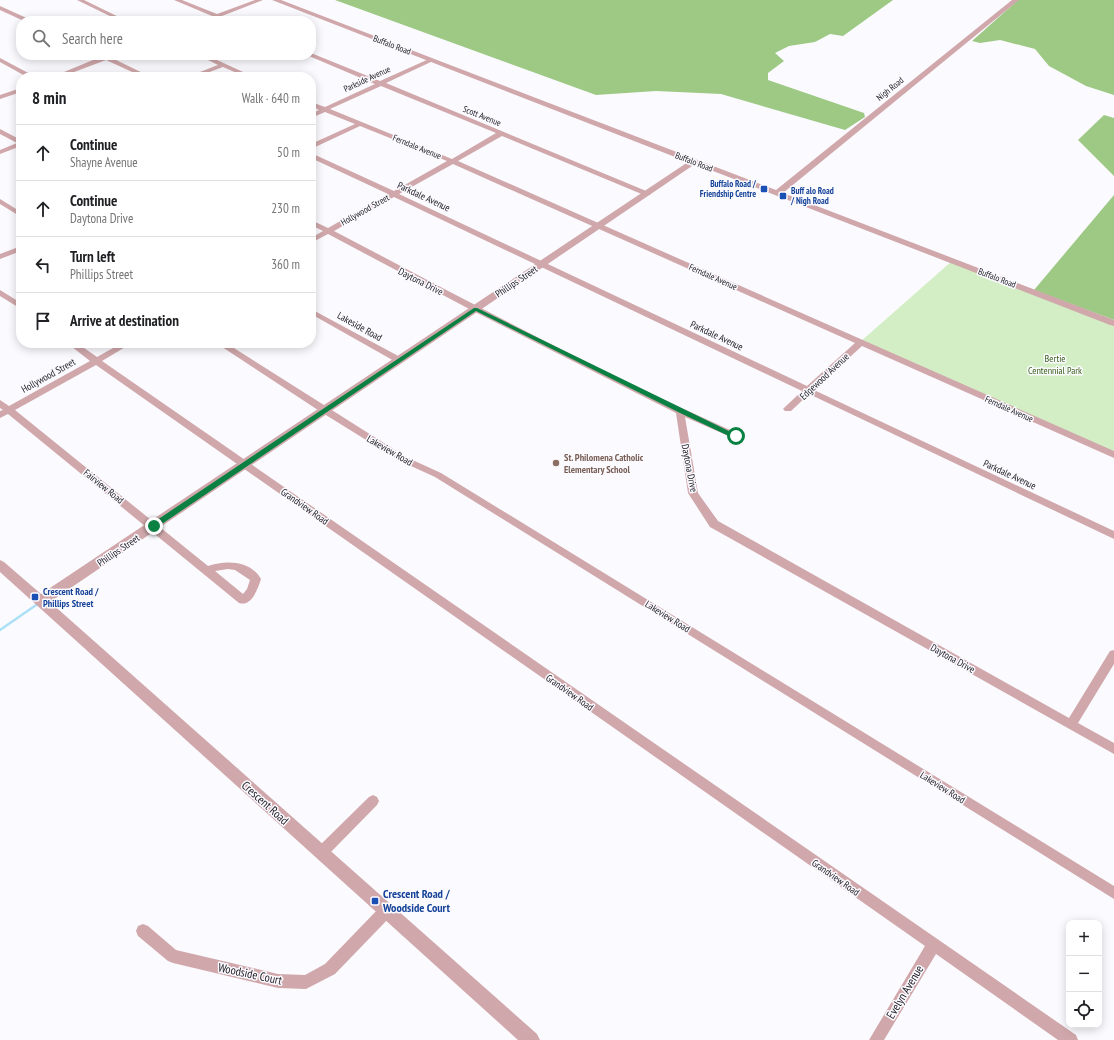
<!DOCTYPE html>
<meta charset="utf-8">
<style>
body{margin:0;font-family:"PT Sans Narrow",sans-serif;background:#f2f2f2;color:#202124}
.controls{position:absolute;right:12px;bottom:12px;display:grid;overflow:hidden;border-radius:8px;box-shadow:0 2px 10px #0003}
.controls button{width:36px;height:36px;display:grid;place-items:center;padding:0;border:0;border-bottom:1px solid #e0e0e0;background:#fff;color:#202124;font:20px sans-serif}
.stop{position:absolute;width:12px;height:12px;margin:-9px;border:3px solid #0b8043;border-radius:50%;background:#fff}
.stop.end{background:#0b8043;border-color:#fff;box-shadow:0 1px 4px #0008}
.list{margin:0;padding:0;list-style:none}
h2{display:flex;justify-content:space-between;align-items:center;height:52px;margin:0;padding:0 16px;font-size:17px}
h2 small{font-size:13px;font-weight:400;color:#757577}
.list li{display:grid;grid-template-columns:26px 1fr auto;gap:12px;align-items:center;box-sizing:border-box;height:56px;padding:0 16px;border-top:1px solid #e0e0e0}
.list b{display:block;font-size:15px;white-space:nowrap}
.list p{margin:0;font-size:13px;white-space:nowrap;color:#757577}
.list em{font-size:13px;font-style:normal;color:#757577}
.icon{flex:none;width:22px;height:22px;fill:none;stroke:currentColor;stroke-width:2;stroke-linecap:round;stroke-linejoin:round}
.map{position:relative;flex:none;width:1114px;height:1040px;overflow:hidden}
.search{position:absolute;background:#fff;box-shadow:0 2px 10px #0003;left:16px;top:16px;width:300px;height:44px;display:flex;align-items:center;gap:10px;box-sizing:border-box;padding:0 14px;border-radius:16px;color:#757577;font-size:15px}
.panel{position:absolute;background:#fff;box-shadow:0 2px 10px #0003;left:16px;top:72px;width:300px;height:276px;border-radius:16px}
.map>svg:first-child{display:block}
.green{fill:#d3eec4}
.forest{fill:#9dc984}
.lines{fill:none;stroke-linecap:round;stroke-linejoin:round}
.stream{stroke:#abe0f6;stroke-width:2.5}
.minor{fill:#d0a8ab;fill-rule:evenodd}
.tertiary{fill:#d0a8ab;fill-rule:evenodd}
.route{fill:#0b8043}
.transit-dot{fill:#1a4fb4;stroke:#fbfaff;stroke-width:1.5}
.education-dot{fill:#8d6e63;stroke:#fbfaff;stroke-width:1.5}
.labels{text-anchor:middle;stroke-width:3;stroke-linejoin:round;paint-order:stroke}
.far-street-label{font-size:9px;fill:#1e1c23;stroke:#fbfaff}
.far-transit-label{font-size:9px;font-weight:bold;fill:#164399;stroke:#fbfaff;text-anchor:end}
.street-label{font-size:10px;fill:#1e1c23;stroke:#fbfaff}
.park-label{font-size:10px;fill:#375e19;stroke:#fbfaff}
.education-label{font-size:10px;font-weight:bold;fill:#785e54;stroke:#fbfaff;text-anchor:start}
.transit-label{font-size:10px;font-weight:bold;fill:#164399;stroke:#fbfaff;text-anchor:start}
.near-street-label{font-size:12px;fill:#1e1c23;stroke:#fbfaff}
.near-transit-label{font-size:12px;font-weight:bold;fill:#164399;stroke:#fbfaff;text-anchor:start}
</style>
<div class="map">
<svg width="1114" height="1040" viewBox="0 0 1114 1040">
<rect width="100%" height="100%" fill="#fbfaff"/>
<path class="green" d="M952 261 1114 323V454L860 342Z"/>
<path class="forest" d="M335 0H893L843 36 830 34 815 42 789 46 775 53 784 61 768 73V80L864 113 865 117 845 130 721 94 656 91 596 95Z
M1018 0H1114V95L1086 86 1049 66 1035 49 1000 40 980 43 972 41Z
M1104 115 1114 118V176L1078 140Z
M1114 195V320L1034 290Z"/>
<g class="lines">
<path class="stream" d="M0 630 39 603"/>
<path class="minor" d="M77 0H84L127 21H120Z
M174 0H182L217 14 255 0H263L222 16 231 21H223L216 18 209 21H201L212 16Z
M0 6 31 20 32 21H24L0 10Z
M311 53 380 81 429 59H433V61L386 83 651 193 650 195H644L502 136 458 161 1114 451V458L862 346 814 390 1114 531V539L809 394 791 411H785L783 409 785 407 802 391 394 197 334 231C468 301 601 373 739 434L741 436 739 438H733L685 417 698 493 718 521 1069 718 1110 651 1114 650V664L1078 723 1114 743V754L710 527 688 493 676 413 473 311 328 234 311 243V238L323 231 311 225V220L328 228 388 194 311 158V153L394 191 447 161 360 126 311 149V144L355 124 325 112 311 118V114L319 110 311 106V102L325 107 375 84 309 56 308 55H311ZM381 86 496 133 452 159 330 109ZM453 164 855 343 807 386 399 194Z
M105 55H117L112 58 151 77H143L106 60 61 77H52Z
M198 55H206L254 77H246L223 67 196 77H187L218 65Z
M0 58 34 76 35 77H27L0 62Z
M21 88V92L0 99V95Z
M0 129 21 140V146L0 154V150L17 143 0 134Z
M0 199 21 212V217L0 204Z
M21 246V251L0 259V254Z
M0 290 21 303V309L0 296Z
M311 309 402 358 403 360 402 362H396L311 314Z
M67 343H77L97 357 122 343H132L102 361 1076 1035 1078 1040H1058L936 954 884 1040H869L925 946 96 365 15 410 208 566C226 560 250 560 261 579 258 588 252 607 239 603L8 414 0 418V411L3 410 0 408V400L9 406 90 361ZM228 569 235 570 250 580 247 589 243 594 215 571Z
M216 343H226L406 457 441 473 1114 886V899L435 477 400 461 321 412Z
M373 795 377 797 379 801 377 805 326 857 321 859 316 857 315 853 316 849 369 797Z
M386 904 391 906 393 911 391 916 335 974 306 989 278 988 173 963 168 961 138 936 136 931 138 926 143 924 148 926 176 950 278 974 305 975 325 964 381 906Z"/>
<path class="tertiary" d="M272 0H281L776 190 1012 0H1019L783 193 1114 320V326L1110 325 695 164 50 602 537 1034 540 1040H518L0 572V560L4 562 41 594 688 162Z"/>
</g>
<path class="route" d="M474 308H477L739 436 733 438 678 412 476 311 156 528H151V524Z"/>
<g class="transit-dot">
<rect x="760" y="185" width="8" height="8" rx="2"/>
<rect x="779" y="192" width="8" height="8" rx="2"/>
<rect x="31" y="593" width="8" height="8" rx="2"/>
<rect x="371" y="897" width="8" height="8" rx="2"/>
</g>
<circle class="education-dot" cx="556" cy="463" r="4"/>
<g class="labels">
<g class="far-street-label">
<text transform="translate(392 45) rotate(21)" y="3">Buffalo Road</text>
<text transform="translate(367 79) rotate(-25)" y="3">Parkside Avenue</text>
<text transform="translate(890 89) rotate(-39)" y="3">Nigh Road</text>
<text transform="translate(482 116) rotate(22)" y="3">Scott Avenue</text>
<text transform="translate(417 147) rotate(22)" y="3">Ferndale Avenue</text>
<text transform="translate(694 162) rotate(21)" y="3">Buffalo Road</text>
<text transform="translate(365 210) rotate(-29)" y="3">Hollywood Street</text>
<text transform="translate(713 277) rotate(24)" y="3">Ferndale Avenue</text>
<text transform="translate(997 278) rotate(21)" y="3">Buffalo Road</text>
<text transform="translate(1009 409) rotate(24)" y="3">Ferndale Avenue</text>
</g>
<g class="far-transit-label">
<text x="756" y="187">Buffalo Road /<tspan x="756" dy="10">Friendship Centre</tspan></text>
<text x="791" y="194" text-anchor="start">Buff alo Road<tspan x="791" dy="10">/ Nigh Road</tspan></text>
</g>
<g class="street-label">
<text transform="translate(424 196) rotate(25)" y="4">Parkdale Avenue</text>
<text transform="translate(421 281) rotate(27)" y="4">Daytona Drive</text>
<text transform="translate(516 281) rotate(-34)" y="4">Phillips Street</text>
<text transform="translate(360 326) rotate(29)" y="4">Lakeside Road</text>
<text transform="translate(717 335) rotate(25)" y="4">Parkdale Avenue</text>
<text transform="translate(48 375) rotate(-29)" y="4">Hollywood Street</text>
<text transform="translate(824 376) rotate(-43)" y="4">Edgewood Avenue</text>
<text transform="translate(390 450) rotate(30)" y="4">Lakeview Road</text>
<text transform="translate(690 468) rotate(79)" y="4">Daytona Drive</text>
<text transform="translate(1010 474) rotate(25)" y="4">Parkdale Avenue</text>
<text transform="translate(104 486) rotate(39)" y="4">Fairview Road</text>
<text transform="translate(305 506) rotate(35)" y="4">Grandview Road</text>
<text transform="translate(118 550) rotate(-34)" y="4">Phillips Street</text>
<text transform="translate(668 616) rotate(32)" y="4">Lakeview Road</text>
<text transform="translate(953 658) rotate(29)" y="4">Daytona Drive</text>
<text transform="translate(570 692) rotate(35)" y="4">Grandview Road</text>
<text transform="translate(943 787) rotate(32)" y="4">Lakeview Road</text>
<text transform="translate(836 877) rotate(35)" y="4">Grandview Road</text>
</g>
<g class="park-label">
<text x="1055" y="362">Bertie<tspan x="1055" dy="12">Centennial Park</tspan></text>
</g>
<g class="education-label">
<text x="564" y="461">St. Philomena Catholic<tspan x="564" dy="12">Elementary School</tspan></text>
</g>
<g class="transit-label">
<text x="43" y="595">Crescent Road /<tspan x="43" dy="12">Phillips Street</tspan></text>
</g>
<g class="near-street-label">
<text transform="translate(265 803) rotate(42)" y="4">Crescent Road</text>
<text transform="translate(250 974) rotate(12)" y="4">Woodside Court</text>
<text transform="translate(905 992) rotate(-59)" y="4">Evelyn Avenue</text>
</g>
<g class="near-transit-label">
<text x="383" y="898">Crescent Road /<tspan x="383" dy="14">Woodside Court</tspan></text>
</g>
</g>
</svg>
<div class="controls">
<button>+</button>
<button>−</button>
<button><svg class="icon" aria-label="locate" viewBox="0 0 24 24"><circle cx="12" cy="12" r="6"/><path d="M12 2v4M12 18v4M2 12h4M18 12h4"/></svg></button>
</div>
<div class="stop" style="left:736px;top:436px"></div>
<div class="stop end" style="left:154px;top:526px"></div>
<div class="search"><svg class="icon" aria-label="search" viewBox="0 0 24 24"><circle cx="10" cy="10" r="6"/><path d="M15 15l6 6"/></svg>Search here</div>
<section class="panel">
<h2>8 min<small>Walk · 640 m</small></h2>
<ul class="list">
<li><svg class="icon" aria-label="ahead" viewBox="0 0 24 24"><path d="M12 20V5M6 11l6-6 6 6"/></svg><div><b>Continue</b><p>Shayne Avenue</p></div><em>50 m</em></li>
<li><svg class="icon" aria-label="ahead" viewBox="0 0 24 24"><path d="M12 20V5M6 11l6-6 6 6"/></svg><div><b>Continue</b><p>Daytona Drive</p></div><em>230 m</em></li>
<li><svg class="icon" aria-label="left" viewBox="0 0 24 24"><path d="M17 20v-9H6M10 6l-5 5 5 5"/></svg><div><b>Turn left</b><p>Phillips Street</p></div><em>360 m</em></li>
<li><svg class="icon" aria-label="arrive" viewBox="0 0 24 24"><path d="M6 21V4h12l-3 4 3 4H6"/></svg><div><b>Arrive at destination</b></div></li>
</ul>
</section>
</div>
